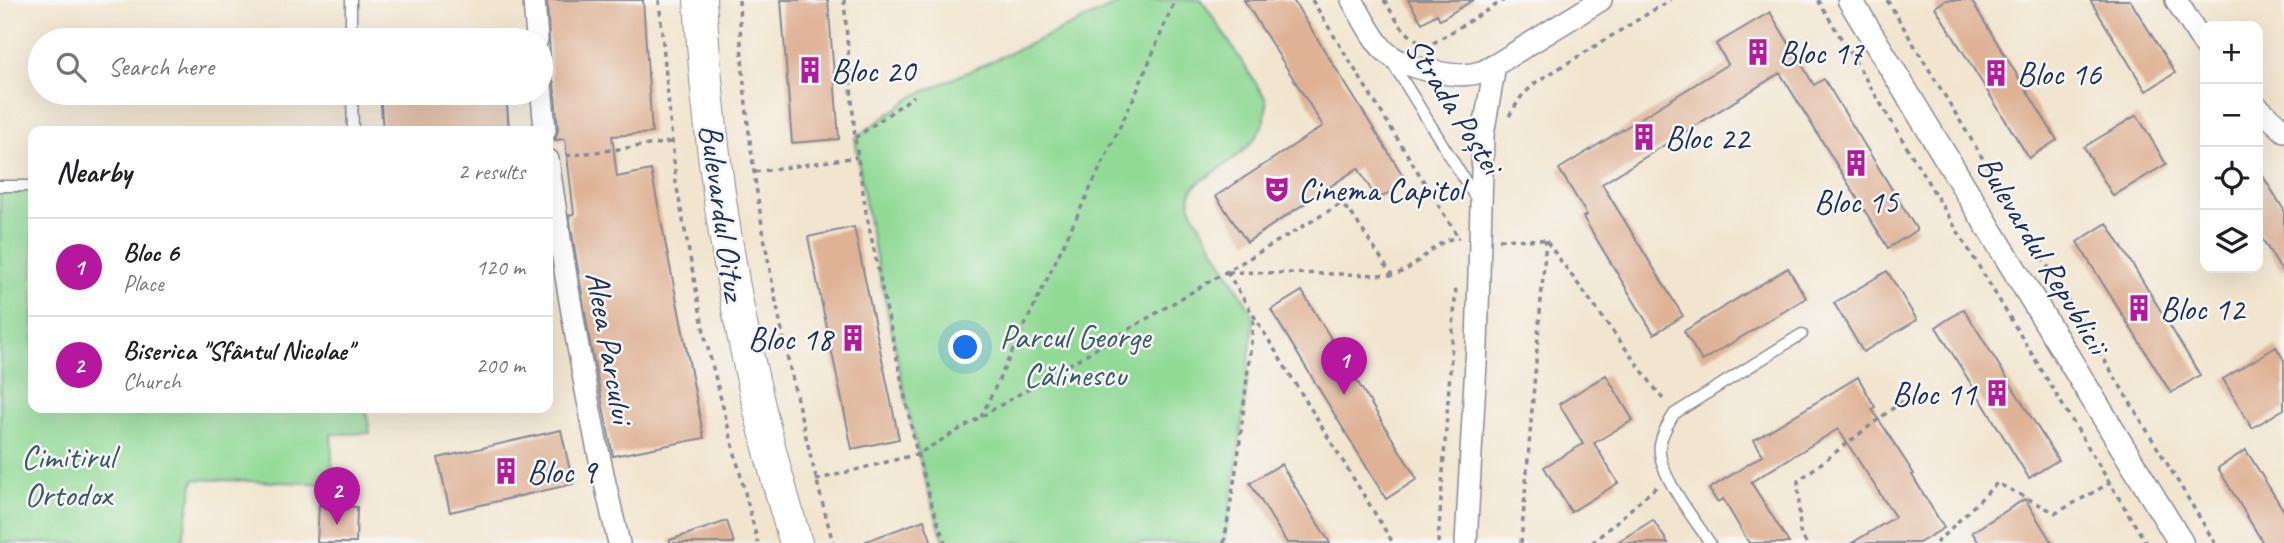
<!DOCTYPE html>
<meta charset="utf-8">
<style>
body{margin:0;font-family:Caveat,sans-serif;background:#f2f2f2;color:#202124}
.controls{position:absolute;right:21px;top:21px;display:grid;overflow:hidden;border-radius:14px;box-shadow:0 7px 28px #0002}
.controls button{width:63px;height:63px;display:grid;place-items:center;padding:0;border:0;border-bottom:2px solid #e0e0e0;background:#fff;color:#202124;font:35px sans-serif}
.you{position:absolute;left:966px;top:348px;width:24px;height:24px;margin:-18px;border:5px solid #fff;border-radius:50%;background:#1a73e8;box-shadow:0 0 0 10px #1a73e833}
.badge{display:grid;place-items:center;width:46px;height:46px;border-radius:50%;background:#b5179e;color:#fff;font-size:23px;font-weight:700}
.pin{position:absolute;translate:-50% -58px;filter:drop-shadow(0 2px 4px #0008)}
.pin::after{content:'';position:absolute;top:37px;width:24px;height:21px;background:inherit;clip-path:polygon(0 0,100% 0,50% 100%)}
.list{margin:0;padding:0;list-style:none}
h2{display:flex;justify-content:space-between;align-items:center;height:91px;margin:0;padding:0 28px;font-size:30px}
h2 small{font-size:23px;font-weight:400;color:#757577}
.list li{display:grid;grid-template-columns:46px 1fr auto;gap:21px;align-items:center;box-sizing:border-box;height:98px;padding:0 28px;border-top:2px solid #e0e0e0}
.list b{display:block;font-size:26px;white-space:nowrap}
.list p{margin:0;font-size:23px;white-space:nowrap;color:#757577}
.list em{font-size:23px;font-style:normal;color:#757577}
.icon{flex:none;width:38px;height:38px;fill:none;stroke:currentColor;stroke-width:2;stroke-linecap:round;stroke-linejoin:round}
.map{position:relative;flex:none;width:2284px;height:543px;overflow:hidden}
.search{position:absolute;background:#fff;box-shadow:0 7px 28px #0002;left:28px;top:28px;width:525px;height:77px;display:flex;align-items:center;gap:18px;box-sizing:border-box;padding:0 24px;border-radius:38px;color:#757577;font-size:26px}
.panel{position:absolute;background:#fff;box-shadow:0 7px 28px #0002;left:28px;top:126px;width:525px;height:287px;border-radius:14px}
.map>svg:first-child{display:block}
.green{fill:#91da96;stroke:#56847a;stroke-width:2}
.building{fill:#dfb295}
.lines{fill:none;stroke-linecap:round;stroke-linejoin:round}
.service-casing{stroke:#868a96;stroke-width:13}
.minor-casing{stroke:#868a96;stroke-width:24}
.tertiary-casing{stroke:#868a96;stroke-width:27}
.primary-casing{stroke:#868a96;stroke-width:34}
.path{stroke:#868a96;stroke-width:3.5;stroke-dasharray:5 5;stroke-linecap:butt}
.service{stroke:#fff;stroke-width:10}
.minor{stroke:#fff;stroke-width:21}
.tertiary{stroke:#fff;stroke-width:24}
.primary{stroke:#fff;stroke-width:32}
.labels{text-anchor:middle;stroke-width:5;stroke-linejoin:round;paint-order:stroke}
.poi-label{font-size:33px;fill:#1b2f5e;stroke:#f6f6f2;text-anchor:start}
.street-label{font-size:33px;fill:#1b2f5e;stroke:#f6f6f2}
.park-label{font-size:33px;fill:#385a6c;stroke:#f6f6f2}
</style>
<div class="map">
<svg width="2284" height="543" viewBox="0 0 2284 543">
<rect width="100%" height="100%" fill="#f6f6f2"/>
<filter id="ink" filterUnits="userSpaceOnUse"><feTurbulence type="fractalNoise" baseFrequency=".0143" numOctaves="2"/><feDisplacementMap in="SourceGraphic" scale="14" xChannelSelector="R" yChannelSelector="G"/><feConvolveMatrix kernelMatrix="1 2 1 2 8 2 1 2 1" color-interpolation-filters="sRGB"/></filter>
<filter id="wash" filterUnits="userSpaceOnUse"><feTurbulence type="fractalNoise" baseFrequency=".00686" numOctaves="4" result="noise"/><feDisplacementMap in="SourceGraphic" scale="28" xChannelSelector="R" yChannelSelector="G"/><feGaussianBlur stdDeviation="1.57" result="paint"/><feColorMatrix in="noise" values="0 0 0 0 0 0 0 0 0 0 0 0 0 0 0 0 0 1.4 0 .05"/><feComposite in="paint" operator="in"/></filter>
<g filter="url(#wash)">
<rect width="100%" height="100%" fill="#f2e5cf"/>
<path class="green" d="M1127 0H1202L1266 99C1270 135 1239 156 1212 174 1205 179 1195 183 1191 192 1188 199 1190 205 1193 213L1254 316 1238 458 1224 543H945C921 476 907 407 893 337 879 271 864 205 855 138L914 96Z
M33 186V408H366L370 433 331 434 333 484 194 479 182 543H0V187Z"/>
<g id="blocks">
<path class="building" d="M547 0H643L652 133 612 136 617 177 651 170 704 438 613 456 590 342 569 215 574 214 565 139 555 140 558 130 554 83 551 76Z
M781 0H828L839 139 792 143Z
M1244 0H1293L1407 182 1377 200 1358 168 1247 242 1216 196 1323 126Z
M1408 0H1473L1440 20 1437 14 1422 23Z
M1946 0H1971L2057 140 2029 158 1935 7Z
M2090 0H2130L2175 73 2146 91Z
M1770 12 1814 85 1824 79 1917 230 1888 248 1780 73 1602 184 1683 316 1654 334 1583 217 1587 215 1559 169 1728 64 1716 44Z
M380 93H506L509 130 383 131Z
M2137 115 2166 164 2113 196 2084 147Z
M2258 168 2284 210V275L2258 232Z
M2107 223 2200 375 2171 393 2077 242Z
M854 227 899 439 852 449 808 237Z
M1788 268 1806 298 1702 361 1684 331Z
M1887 271 1917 320 1863 352 1834 303Z
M1302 291 1417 479 1386 499 1271 310Z
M1964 309 2058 460 2029 478 1936 327Z
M2276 347 2284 360V409L2252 428 2223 379Z
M1606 375 1633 420 1594 443 1618 483 1571 512 1544 467 1583 444 1559 404Z
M1858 377 1875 407 1872 409 1914 474 1912 475 1944 528 1919 543H1852L1895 517 1838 429 1751 482 1789 543H1749L1723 499 1717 502 1709 489 1763 455 1754 440Z
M561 430 573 484 450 512 438 458Z
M2246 450 2284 511V543H2263L2218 468Z
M1281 464 1330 543H1287L1250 483Z
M2025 499 2052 543H1979L1972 532Z
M319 505 357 507 356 543H317Z
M924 520 932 543H867L866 541Z
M1653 520 1668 543H1616Z
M727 521 734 543H670V540Z"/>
</g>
</g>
<g filter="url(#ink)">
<use href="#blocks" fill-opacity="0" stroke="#868a96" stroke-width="2"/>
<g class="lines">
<defs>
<path id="service" d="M351 0V40
M1390 59 1477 200
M352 93 353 131
M0 186H33
M1710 543C1695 520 1656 472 1660 445 1662 433 1668 424 1674 414L1802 334"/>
<path id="minor" d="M534 0 537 40
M1352 0C1361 15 1373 40 1385 51 1402 68 1457 80 1480 72 1485 71 1490 67 1495 65L1601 0
M2176 0 2205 46
M541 84 545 131
M2258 107 2284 131
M548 160C567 289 588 417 619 543
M1466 543 1477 345 1483 135 1495 65"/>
<path id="tertiary" d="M1850 0 2181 543"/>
<path id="primary" d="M700 0C711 184 742 367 796 543"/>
</defs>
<use href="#service" class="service-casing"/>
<use href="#minor" class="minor-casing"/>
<use href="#tertiary" class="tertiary-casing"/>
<use href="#primary" class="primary-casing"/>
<path class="path" d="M659 0 676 183 705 337 758 543
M739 0C745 183 786 366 833 543
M844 0 855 138 866 212 916 449 931 502 945 543
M1312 0 1458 237
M1384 0C1396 19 1406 40 1430 45L1504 0
M1818 0 2146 543
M1887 0 2215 543
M1509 116 1521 97 1535 83 1670 0
M855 138 914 96
M566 156 671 142
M755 172 857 157
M1499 239 1546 240
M1547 242 1665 402
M1227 272 1393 543
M1228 272 1392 275C1419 270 1433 238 1459 238
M981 417 1136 93 1175 0
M816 480 918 454 1339 205 1349 210 1392 275
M1224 543 1238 458 1254 316
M1438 543 1456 286
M1521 543 1546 240
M1592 543 1656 487
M1806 543 1800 532 1798 481 1905 399
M1936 543 1997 483 2056 513 2110 483"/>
<use href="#service" class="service"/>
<use href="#minor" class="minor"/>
<use href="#tertiary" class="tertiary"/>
<use href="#primary" class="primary"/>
</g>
</g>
<defs>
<symbol id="building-bare" viewBox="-9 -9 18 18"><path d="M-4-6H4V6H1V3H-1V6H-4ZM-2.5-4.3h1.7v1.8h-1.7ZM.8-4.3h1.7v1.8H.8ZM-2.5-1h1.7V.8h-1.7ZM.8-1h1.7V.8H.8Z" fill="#b5179e" stroke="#f6f6f2" stroke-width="2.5" paint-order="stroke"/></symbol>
<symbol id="theatre-bare" viewBox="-9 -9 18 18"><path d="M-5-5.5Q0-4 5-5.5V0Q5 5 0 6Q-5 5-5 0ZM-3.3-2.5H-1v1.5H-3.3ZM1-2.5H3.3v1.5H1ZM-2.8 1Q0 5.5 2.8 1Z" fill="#b5179e" stroke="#f6f6f2" stroke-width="2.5" paint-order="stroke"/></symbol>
</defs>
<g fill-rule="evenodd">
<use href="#building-bare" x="1739" y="33" width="38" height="38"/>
<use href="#building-bare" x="791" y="51" width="38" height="38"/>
<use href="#building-bare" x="1977" y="54" width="38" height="38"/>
<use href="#building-bare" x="1625" y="118" width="38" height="38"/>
<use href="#building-bare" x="1837" y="144" width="38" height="38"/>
<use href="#theatre-bare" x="1258" y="170" width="38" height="38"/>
<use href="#building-bare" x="2120" y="289" width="38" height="38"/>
<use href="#building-bare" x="834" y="319" width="38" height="38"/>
<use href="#building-bare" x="1978" y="374" width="38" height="38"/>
<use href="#building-bare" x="487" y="452" width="38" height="38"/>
</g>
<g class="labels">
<g class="poi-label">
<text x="1779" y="64">Bloc 17</text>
<text x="831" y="82">Bloc 20</text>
<text x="2017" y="85">Bloc 16</text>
<text x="1665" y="149">Bloc 22</text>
<text x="1298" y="201">Cinema Capitol</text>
<text x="1856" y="213" text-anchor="middle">Bloc 15</text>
<text x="2160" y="320">Bloc 12</text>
<text x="832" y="350" text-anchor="end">Bloc 18</text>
<text x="1976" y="405" text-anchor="end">Bloc 11</text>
<text x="527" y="483">Bloc 9</text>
</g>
<g class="street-label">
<text transform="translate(1455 105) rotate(58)" y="12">Strada Poștei</text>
<text transform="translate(724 212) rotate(82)" y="12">Bulevardul Oituz</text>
<text transform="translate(2044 254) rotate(59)" y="12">Bulevardul Republicii</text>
<text transform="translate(611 347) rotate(80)" y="12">Aleea Parcului</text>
</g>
<g class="park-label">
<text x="1075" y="348">Parcul George<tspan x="1075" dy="38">Călinescu</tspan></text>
<text x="68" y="468">Cimitirul<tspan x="68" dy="38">Ortodox</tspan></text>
</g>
</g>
</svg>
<div class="controls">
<button>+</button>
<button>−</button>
<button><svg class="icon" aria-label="locate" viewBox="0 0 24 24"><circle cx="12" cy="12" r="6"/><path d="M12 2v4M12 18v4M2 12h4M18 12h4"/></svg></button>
<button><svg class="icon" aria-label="layers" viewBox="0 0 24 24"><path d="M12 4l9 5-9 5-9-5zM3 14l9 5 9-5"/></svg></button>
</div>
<div class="you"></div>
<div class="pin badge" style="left:1344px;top:395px">1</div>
<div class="pin badge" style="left:337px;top:525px">2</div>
<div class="search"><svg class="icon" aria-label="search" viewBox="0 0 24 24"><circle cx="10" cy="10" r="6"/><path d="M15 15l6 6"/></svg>Search here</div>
<section class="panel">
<h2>Nearby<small>2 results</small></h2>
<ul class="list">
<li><span class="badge">1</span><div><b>Bloc 6</b><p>Place</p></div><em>120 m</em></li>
<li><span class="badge">2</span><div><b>Biserica &quot;Sfântul Nicolae&quot;</b><p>Church</p></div><em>200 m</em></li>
</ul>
</section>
</div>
